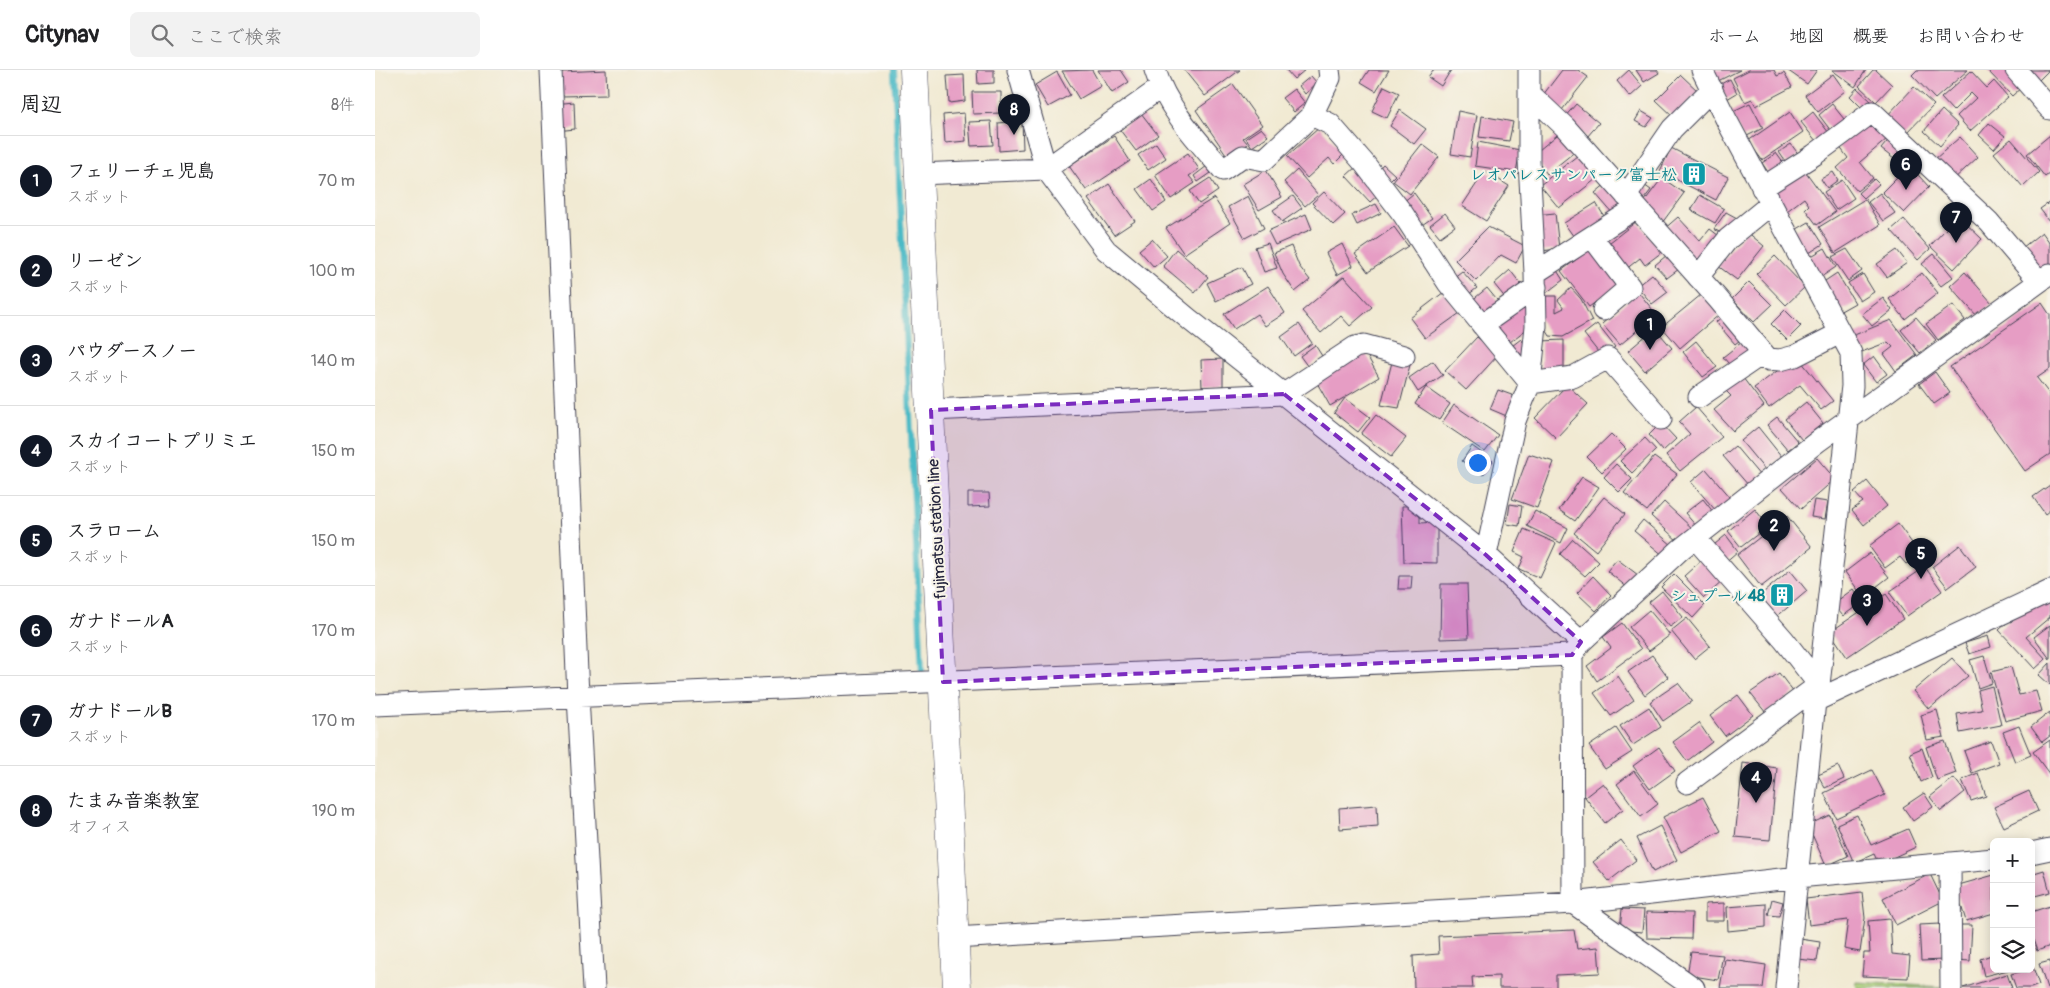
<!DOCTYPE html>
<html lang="ja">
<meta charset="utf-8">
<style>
body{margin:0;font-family:Pangolin,"Klee One",sans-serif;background:#f2f2f2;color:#202124}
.controls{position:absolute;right:15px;bottom:15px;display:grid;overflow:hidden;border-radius:8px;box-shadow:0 2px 12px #0003}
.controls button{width:45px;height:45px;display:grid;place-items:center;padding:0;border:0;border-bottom:1px solid #e0e0e0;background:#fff;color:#202124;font:25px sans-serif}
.you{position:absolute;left:1102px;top:392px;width:18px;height:18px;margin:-12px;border:4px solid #fff;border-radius:50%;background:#1a73e8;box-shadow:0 0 0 8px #1a73e833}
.badge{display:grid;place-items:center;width:32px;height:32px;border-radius:50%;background:#111827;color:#fff;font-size:16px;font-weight:700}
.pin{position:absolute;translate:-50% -41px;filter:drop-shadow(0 1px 2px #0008)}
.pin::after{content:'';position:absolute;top:26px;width:18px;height:15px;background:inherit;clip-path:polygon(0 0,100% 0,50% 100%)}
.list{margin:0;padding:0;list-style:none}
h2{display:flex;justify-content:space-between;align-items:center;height:65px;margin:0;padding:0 20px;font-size:21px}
h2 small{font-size:16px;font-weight:400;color:#757577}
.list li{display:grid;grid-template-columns:32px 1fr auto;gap:15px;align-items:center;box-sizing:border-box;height:90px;padding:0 20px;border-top:1px solid #e0e0e0}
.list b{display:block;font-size:19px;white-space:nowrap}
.list p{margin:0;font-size:16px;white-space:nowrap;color:#757577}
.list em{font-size:16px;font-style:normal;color:#757577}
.icon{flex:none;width:28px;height:28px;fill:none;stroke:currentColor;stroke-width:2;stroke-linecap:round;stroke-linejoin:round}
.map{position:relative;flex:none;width:1675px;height:918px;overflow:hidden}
header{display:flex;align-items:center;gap:30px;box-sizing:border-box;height:70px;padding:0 25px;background:#fff;border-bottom:1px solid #e0e0e0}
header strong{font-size:24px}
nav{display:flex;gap:28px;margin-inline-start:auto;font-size:18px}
.search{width:350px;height:45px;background:#f2f2f2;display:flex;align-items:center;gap:12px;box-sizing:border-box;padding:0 18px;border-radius:8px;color:#757577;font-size:19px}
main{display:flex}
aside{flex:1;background:#fff}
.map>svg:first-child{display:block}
.green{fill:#a8ce78;stroke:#65785a}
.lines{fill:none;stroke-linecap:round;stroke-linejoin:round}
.stream{stroke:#4cbac6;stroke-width:6}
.building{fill:#e69dc4}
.street-casing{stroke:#414052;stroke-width:23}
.secondary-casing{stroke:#414052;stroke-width:29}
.street{stroke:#fff;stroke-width:21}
.secondary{stroke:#fff;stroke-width:28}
.marked{fill:#7b2cbf;fill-opacity:0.2;stroke:#7b2cbf;stroke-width:4;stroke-dasharray:10 6;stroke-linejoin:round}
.labels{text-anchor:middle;stroke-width:4;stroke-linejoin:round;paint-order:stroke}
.culture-label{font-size:16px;font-weight:bold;fill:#0d838f;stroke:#f7f3e8;text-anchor:end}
.street-label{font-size:16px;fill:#22223b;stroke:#f7f3e8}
</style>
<header>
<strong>Citynav</strong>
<div class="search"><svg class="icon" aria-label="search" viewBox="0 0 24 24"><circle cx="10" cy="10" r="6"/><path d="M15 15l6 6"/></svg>ここで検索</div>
<nav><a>ホーム</a><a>地図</a><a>概要</a><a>お問い合わせ</a></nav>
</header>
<main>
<aside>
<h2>周辺<small>8件</small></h2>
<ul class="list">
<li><span class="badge">1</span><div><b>フェリーチェ児島</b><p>スポット</p></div><em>70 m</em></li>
<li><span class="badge">2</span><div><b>リーゼン</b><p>スポット</p></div><em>100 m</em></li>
<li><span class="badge">3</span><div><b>パウダースノー</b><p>スポット</p></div><em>140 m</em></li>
<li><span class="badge">4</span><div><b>スカイコートプリミエ</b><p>スポット</p></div><em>150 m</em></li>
<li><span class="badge">5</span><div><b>スラローム</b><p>スポット</p></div><em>150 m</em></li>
<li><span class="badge">6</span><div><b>ガナドールA</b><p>スポット</p></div><em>170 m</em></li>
<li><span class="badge">7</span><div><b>ガナドールB</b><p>スポット</p></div><em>170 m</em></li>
<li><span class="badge">8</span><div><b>たまみ音楽教室</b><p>オフィス</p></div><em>190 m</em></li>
</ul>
</aside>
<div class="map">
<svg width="1675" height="918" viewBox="0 0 1675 918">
<rect width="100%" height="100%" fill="#f7f3e8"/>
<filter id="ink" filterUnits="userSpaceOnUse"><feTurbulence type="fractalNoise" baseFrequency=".02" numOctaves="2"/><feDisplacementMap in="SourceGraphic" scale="10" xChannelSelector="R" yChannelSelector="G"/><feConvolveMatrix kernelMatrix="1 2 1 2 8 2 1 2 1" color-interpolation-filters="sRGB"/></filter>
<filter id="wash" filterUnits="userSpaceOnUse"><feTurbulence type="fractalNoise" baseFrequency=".0096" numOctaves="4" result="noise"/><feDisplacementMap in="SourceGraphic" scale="20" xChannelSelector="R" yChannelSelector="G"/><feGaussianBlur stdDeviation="1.12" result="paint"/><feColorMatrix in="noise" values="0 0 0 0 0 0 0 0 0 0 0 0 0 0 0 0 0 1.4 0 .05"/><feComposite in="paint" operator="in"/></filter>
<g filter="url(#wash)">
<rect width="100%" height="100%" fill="#f1ead3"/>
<path class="green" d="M1481 912 1569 917V918H1482Z"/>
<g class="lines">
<path class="stream" d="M519 0 547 602"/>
</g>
<g id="blocks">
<path class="building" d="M231 0 232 25 186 26V2Z
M602 0H619V13L603 14Z
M717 0 726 16 704 29 687 1Z
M723 0H746L754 12 737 23Z
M809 0H865L830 26Z
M911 0H930L919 9Z
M994 0H1014L1001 21 986 12Z
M1058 0H1076L1066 16 1053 7Z
M1187 0H1203L1213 7 1187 40 1168 25Z
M1254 0 1267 16 1255 27 1242 11Z
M1261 0H1282L1284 3 1269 12Z
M1338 0H1365L1343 11Z
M1374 0H1399L1402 6 1409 3 1417 17 1381 36 1377 29 1370 32 1358 8Z
M1412 0H1442L1432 14Z
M1457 0H1491L1480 17Z
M1498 0H1501L1517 15 1501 32 1484 16Z
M1542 0H1593L1560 29 1537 5Z
M1612 0H1634L1649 15 1637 26Z
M1653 0H1674L1663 11Z
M1596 1 1612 18 1619 11 1633 27 1595 61 1582 46 1601 28 1596 23 1578 41 1566 28Z
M682 2 695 25 673 37 660 15Z
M1458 4 1470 21 1443 42 1430 25Z
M589 5 590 31 574 33 572 6Z
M1306 5 1324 22 1299 47 1281 30Z
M936 6 942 13 930 24 924 16Z
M1355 9 1362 23 1352 29 1344 15Z
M858 14 887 55 868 68 873 74 853 87 821 40Z
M1009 16 1024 23 1012 48 997 41Z
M1539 17 1559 35 1529 66 1510 48Z
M1482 18 1497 32 1489 40 1475 26Z
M919 19 930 33 919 42 907 28Z
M597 22H626V43L598 44Z
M199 32 200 59 181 61 179 34Z
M1375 33 1388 58 1368 68 1356 42Z
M1201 34 1224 53 1212 67 1189 48Z
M1457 34 1473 54 1459 65 1444 45Z
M1025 40 1051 59 1039 74 1015 56Z
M1567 40 1583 55 1565 76 1549 61Z
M1083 41 1102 45 1095 87 1076 84Z
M1266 41 1278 48 1271 57 1260 51Z
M1415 42 1428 62 1387 90 1373 71Z
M1438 42 1457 67 1445 76 1426 52Z
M589 43 591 71 570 73 568 45Z
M766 43 783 65 761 81 745 60Z
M1107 46 1138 52 1134 71 1104 67Z
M1496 50 1512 69 1485 92 1498 108 1482 121 1462 98 1473 88 1464 76Z
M616 51 618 75 596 76 594 52Z
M647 51 648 79 624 81 623 53Z
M1614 53 1630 66 1619 79 1604 65Z
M945 57 969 84 959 94 954 88 932 108 912 86Z
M886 58 893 66 877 77 871 68Z
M1187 61 1202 80 1172 104 1158 85Z
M1675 65V103L1670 107 1652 84Z
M739 66 755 91 711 120 694 96Z
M1516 67 1537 85 1528 96 1506 79Z
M1585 67 1603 87 1578 110 1560 89Z
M1636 69 1664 102 1648 117 1619 83Z
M1103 72 1145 80 1141 102 1100 96Z
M781 73 791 88 773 100 763 85Z
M1047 74 1064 87 1035 124 1018 111Z
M1416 74 1424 85 1412 94 1404 82Z
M1296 78 1353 107 1341 130 1285 101Z
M1207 82 1225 106 1184 138 1165 115Z
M813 83 824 99 814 106 820 113 796 129 780 105Z
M1401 83 1412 98 1397 108 1387 93Z
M1008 94 1020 105 1012 113 1001 102Z
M1534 95 1554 117 1529 143 1507 122Z
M832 96 836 103 823 112 819 106Z
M982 96 1006 122 995 132 971 106Z
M1428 98 1460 142 1442 155 1430 139 1434 135 1429 128 1412 141 1396 122Z
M891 100 907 127 884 140 868 114Z
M922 100 943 125 930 136 909 112Z
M1110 101 1134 116 1111 151 1087 136Z
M1458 102 1463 110 1452 118 1446 109Z
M835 108 843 121 824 134 815 121Z
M1287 108 1309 123 1287 153 1266 136Z
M776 109 791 132 778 141 762 119Z
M1499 109 1504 114 1488 128 1483 123Z
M1467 110 1479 128 1461 140 1449 122Z
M1232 113 1251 136 1239 145 1220 123Z
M1266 113 1276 120 1265 134 1255 127Z
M734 114 760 151 739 165 713 129Z
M949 122 970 144 958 155 937 133Z
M1039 123 1057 148 1044 157 1027 133Z
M1505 123 1520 143 1508 151 1493 132Z
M1325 125 1349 139 1340 153 1316 140Z
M873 126 889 158 870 168 853 137Z
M918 126 927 138 907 152 898 140Z
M839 128 855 153 809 184 791 158Z
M1490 129 1505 155 1460 183 1444 157Z
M1675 132V152L1665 139Z
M1221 133 1232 151 1201 170 1189 153Z
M1001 134 1006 143 982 155 977 145Z
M1351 142 1362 148 1351 166 1339 159Z
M1070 143 1080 156 1065 167 1055 155Z
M1180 143 1184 179 1165 181 1160 145Z
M931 144 937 159 900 175 893 161Z
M1583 146 1607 169 1579 199 1555 176Z
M1303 147 1325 171 1335 159 1348 169 1324 199 1288 160Z
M1529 149 1555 179 1543 190 1516 160Z
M1262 151 1287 182 1270 195 1265 188 1250 200 1230 176Z
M1434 152 1448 174 1431 185 1417 162Z
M1019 157 1033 176 993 202 980 184Z
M1113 157 1150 176 1141 193 1126 185 1101 211 1080 190Z
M1371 161 1389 176 1362 210 1343 196Z
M1667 162 1675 173V195L1666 202 1647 178Z
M777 169 792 186 779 197 764 180Z
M893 173 902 198 889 202 880 177Z
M967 174 978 196 962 205 951 183Z
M916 176 924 196 935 210 920 222 908 204 899 183Z
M1218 177 1245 214 1214 237 1186 201Z
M1450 178 1461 197 1446 207 1433 188Z
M801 179 833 207 820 223 788 196Z
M1472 179 1487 201 1473 211 1457 187Z
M1522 180 1532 193 1512 207 1502 194Z
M1559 184 1578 207 1566 216 1547 194Z
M1292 185 1304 199 1292 208 1280 195Z
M1400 186 1430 217 1411 235 1381 204Z
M867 197 876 214 841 231 832 213Z
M1181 199 1188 210 1171 223 1163 212Z
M1135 200 1148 217 1132 230 1119 214Z
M1087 201 1102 218 1093 225 1078 208Z
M1590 202 1617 233 1602 246 1575 216Z
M1462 203 1480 233 1464 242 1447 213Z
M1547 203 1563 223 1530 249 1514 229Z
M1277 204 1293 222 1277 234 1262 216Z
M1488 204 1499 222 1485 231 1473 213Z
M969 206 997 237 975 256 966 246 946 263 927 241Z
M1374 212 1397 235 1379 252 1357 229Z
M893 216 910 243 890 256 882 244 859 259 849 244Z
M1112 218 1126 235 1109 249 1095 232Z
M1196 218 1206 229 1217 251 1188 267 1175 266 1164 248V226H1181V242L1189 238 1183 230Z
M1261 219 1281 244 1245 275 1227 254 1255 229Z
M1069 222 1085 243 1050 268 1035 248Z
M1327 224 1345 244 1305 278 1287 257Z
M1508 228 1517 240 1497 256 1487 244Z
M1152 231 1154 257 1130 276 1116 258Z
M1667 233 1675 245V299L1662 308 1675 325V384L1650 401 1575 297Z
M1578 235 1590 250 1563 270 1551 254Z
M1410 240 1426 256 1412 270 1396 254Z
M1351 243 1370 266 1360 274 1341 252Z
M1541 247 1561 270 1545 283 1526 260Z
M1516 250 1542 285 1521 301 1509 284 1518 277 1513 272 1484 283 1477 266Z
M924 254 937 273 919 286 906 267Z
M1222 254 1240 277 1227 287 1209 264Z
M1280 258 1297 278 1270 301 1253 281Z
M1102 267 1123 285 1091 320 1070 301Z
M1372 268 1383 281 1359 300 1348 287Z
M1146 269 1154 280 1141 290 1133 279Z
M1189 270V300L1166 301V271Z
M1321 271 1342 297 1328 307 1308 282Z
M940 275 947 286 933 297 925 286Z
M990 282 1004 307 955 336 941 311Z
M1499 286 1512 304 1501 312 1488 295Z
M848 289V316L827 318 826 290Z
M1058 291 1068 305 1043 322 1034 308Z
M1426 291 1458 331 1446 340 1425 315 1394 338 1379 318 1413 293 1416 298Z
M1017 292 1035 295 1024 338 1006 335Z
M1560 302 1575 323 1559 334 1544 314Z
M1365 304 1389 336 1358 361 1339 340 1356 326 1348 318Z
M1192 315 1213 334 1181 368 1160 348Z
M1051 317 1075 334 1064 350 1040 334Z
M1123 320 1142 327 1134 347 1115 339Z
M970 328 995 347 983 362 959 343Z
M1431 332 1448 353 1427 370 1410 349Z
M1079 335 1123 365 1110 382 1067 353Z
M1321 337 1347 367 1305 401 1291 385 1315 364 1304 352Z
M1001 345 1031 368 1016 387 986 364Z
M1402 347 1423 372 1413 380 1392 355Z
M1286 353 1301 369 1288 381 1274 365Z
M1383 357 1407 387 1390 400 1366 371Z
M1236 364 1251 379 1227 402 1212 387Z
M1270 368 1281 380 1257 403 1245 391Z
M1097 376 1118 391 1108 405 1087 391Z
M1360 376 1386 407 1374 416 1348 386Z
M1154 384 1179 392 1162 438 1137 429Z
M1279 387 1302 404 1272 441 1249 423Z
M1442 388 1460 409 1426 439 1407 418Z
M1241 394 1257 409 1244 422 1229 407Z
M1331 399 1357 429 1342 442 1316 412Z
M1207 407 1224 417 1200 451 1184 440Z
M1492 411 1512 436 1489 455 1477 440 1488 432 1479 422Z
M1675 415V440L1670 444 1658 427Z
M593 423H614L615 436 593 437Z
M1229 427 1250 444 1221 481 1199 463Z
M1328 429 1339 443 1322 457 1310 443Z
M1439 430 1453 432 1450 449 1436 447Z
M1289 432 1318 459 1305 473 1276 446Z
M1135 434 1147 436 1144 456 1132 454Z
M1027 436H1045V453L1062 452V493L1029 492Z
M1380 439 1393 456 1366 477 1353 461Z
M1160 441 1193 458 1186 473 1152 456Z
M1412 446 1437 477 1386 517 1362 485Z
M1268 450 1298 476 1289 486 1259 461Z
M1523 454 1545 484 1531 494 1525 487 1510 498 1494 476Z
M1149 459 1181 473 1165 508 1144 499 1149 487 1139 482Z
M1351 465 1363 481 1348 494 1334 479Z
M1198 469 1224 492 1210 506 1185 484Z
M1585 475 1601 497 1573 518 1557 497Z
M1495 483 1514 507 1488 527 1470 502Z
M1329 488 1349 510 1329 528 1309 506Z
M1242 489 1263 505 1253 518 1232 501Z
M1550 497 1567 521 1532 546 1514 522Z
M1415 500 1432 521 1399 549 1382 528Z
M1299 504 1330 535 1318 548 1286 517Z
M1024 506H1037L1036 519H1023Z
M1218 506 1236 525 1221 541 1202 523Z
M1066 514H1092L1094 568 1065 569Z
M1478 519 1487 532 1468 546 1458 534Z
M1287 521 1308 547 1295 557 1274 532Z
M1511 524 1528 549 1472 587 1455 562Z
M1675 527V547L1651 567 1671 589 1660 599 1624 560 1645 541Z
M1274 540 1295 565 1274 581 1254 557Z
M1312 548 1335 576 1319 589 1296 561Z
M1247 553 1266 579 1222 611 1212 596 1236 578 1228 567Z
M1675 555V589L1659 567Z
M1613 566 1616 577 1594 584 1590 573Z
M1277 585 1293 607 1270 625 1253 602Z
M1609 586 1617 613 1603 618 1595 590Z
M1577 588 1593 606 1554 639 1538 621Z
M1675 593V615L1664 605Z
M1636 597 1644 625 1661 621 1667 641 1630 651 1616 602Z
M1404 603 1419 623 1391 643 1375 623Z
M1243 606 1259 630 1236 646 1219 623Z
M1303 613 1317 631 1288 651 1275 632Z
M1617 616 1626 655 1585 663 1582 644 1607 640 1603 620Z
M1363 625 1378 645 1350 666 1335 646Z
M1274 637 1286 657 1258 675 1245 656Z
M1562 640 1569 667 1552 670 1546 645Z
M1675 642V666L1667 672 1656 657Z
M1324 653 1337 672 1312 691 1298 672Z
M1644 656 1656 685 1640 692 1628 662Z
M1241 658 1257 682 1230 699 1214 676Z
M1675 670V705L1658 682Z
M1570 671 1581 703 1562 710 1551 677Z
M1616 671 1624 693 1597 703 1589 681Z
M1284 677 1300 701 1275 719 1258 696Z
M1547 678 1557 707 1546 712 1535 683Z
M1368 693 1402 698 1395 770 1360 767Z
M1463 696 1469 709 1450 718 1443 705Z
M1497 700 1510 725 1461 748 1449 723Z
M1259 701 1283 734 1266 747 1242 714Z
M1603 703 1611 726 1596 731 1587 710Z
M1579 708 1590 722 1566 741 1555 727Z
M1228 713 1248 739 1230 753 1210 727Z
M1654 721 1663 741 1629 757 1619 737Z
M1549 723 1558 737 1538 751 1528 737Z
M1328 727 1346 761 1306 782 1288 747Z
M1002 735 1003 756 965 759 964 738Z
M1455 745 1473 786 1451 796 1433 755Z
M1482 745 1496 775 1533 759 1541 777 1504 794 1499 784 1479 793 1462 754Z
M1285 756 1302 790 1278 802 1262 768Z
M1246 770 1261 790 1234 811 1218 792Z
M1669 800 1675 822 1656 827V804Z
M1555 804 1568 831 1521 855 1508 828Z
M1619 805V843L1591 851 1580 816Z
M1487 822 1490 848 1485 882 1469 879 1473 850 1434 855 1431 829Z
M1397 829 1408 832 1404 846 1393 845Z
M1349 833V851H1330V834Z
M1391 834V857L1353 861 1352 837Z
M1675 836V876L1662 881 1656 864V842Z
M1247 839 1269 840 1267 862 1245 860Z
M1271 842 1317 843 1316 869 1272 868Z
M1515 849 1517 884 1535 886 1533 908 1487 906 1489 883H1495L1493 851Z
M1566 854 1568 890 1546 891 1544 855Z
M1581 855H1597L1595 891 1580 890Z
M1199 860 1202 879 1223 877 1225 903 1181 905V918H1124V906L1097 907 1098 918H1039L1038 886 1064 884 1063 866Z
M1425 869 1445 872 1442 891 1422 889Z
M1316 882 1348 885 1343 910 1312 905Z
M1619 884V899L1633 900 1609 906 1605 889Z
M1350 889 1391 895 1388 918H1345Z
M1675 891V918H1672L1664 894Z
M1658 897 1664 915 1656 918H1641L1636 904 1656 899Z
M1632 904 1637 918H1588Z"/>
</g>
</g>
<g filter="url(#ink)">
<use href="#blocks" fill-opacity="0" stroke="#414052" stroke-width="1"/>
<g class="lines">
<defs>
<path id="street" d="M176 0 203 626 219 918
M643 0 671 99 785 18
M780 0C791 37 822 70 848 100L868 86 889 90 937 45
M954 0 955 8 937 45 955 54 989 93 1028 144 1073 213 1155 313
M1327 0 1352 51 1476 283 1477 316 1444 615 1440 631 1411 918
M1641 0 1675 39
M1154 23 1190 57 1343 229 1394 290
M543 104 671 99 731 180 815 250 1111 485 1206 572
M1387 118 1439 85 1497 42 1614 152 1664 211
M1251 126 1297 59 1337 19
M1217 167 1255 217 1228 240
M1160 203 1261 138
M1323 207 1353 169 1396 134
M1107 255 1161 217
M1155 313 1198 307 1233 288 1286 349
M1324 327 1381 288 1405 290 1420 286 1465 263
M556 340 909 324 980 277 989 275 1029 286
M1111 485 1140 351 1155 313 1161 256 1160 203 1154 91V0
M1440 631 1675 521
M0 635 1197 585
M1312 713 1444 615 1409 570 1320 468
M1656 783 1675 779
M1575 793 1576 918
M1198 833 1197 585 1206 572 1306 479 1442 372 1675 204
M1198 833 1319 918
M579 868 1198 833 1423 807 1619 789"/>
<path id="secondary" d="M539 0 582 918"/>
</defs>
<use href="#street" class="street-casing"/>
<use href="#secondary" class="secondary-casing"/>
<use href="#street" class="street"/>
<use href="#secondary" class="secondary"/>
</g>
</g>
<path class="marked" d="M909 324 1111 485 1206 572 1197 585 568 612 556 340Z"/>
<defs>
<symbol id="building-square" viewBox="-11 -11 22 22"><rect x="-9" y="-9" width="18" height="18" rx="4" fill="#0f9aa8" stroke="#f7f3e8"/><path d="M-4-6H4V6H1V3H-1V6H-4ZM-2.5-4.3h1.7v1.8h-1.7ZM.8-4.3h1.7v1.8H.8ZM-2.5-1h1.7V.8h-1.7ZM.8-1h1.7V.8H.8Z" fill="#fff"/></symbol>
</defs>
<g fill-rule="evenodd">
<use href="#building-square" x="1305" y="90" width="28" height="28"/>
<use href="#building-square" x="1393" y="511" width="28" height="28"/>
</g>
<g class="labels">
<g class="culture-label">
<text x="1302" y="110">レオパレスサンパーク富士松</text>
<text x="1390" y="531">シュプール48</text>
</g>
<g class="street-label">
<text transform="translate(561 459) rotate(-93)" y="6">fujimatsu station line</text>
</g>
</g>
</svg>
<div class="controls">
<button>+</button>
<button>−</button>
<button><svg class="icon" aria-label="layers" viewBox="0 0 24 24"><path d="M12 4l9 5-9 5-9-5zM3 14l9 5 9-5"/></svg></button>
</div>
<div class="you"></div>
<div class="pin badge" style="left:1275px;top:280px">1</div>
<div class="pin badge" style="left:1399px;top:481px">2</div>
<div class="pin badge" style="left:1492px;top:556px">3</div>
<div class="pin badge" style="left:1381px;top:733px">4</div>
<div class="pin badge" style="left:1546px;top:509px">5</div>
<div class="pin badge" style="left:1531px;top:120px">6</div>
<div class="pin badge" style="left:1581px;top:173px">7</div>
<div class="pin badge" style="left:639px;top:65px">8</div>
</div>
</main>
